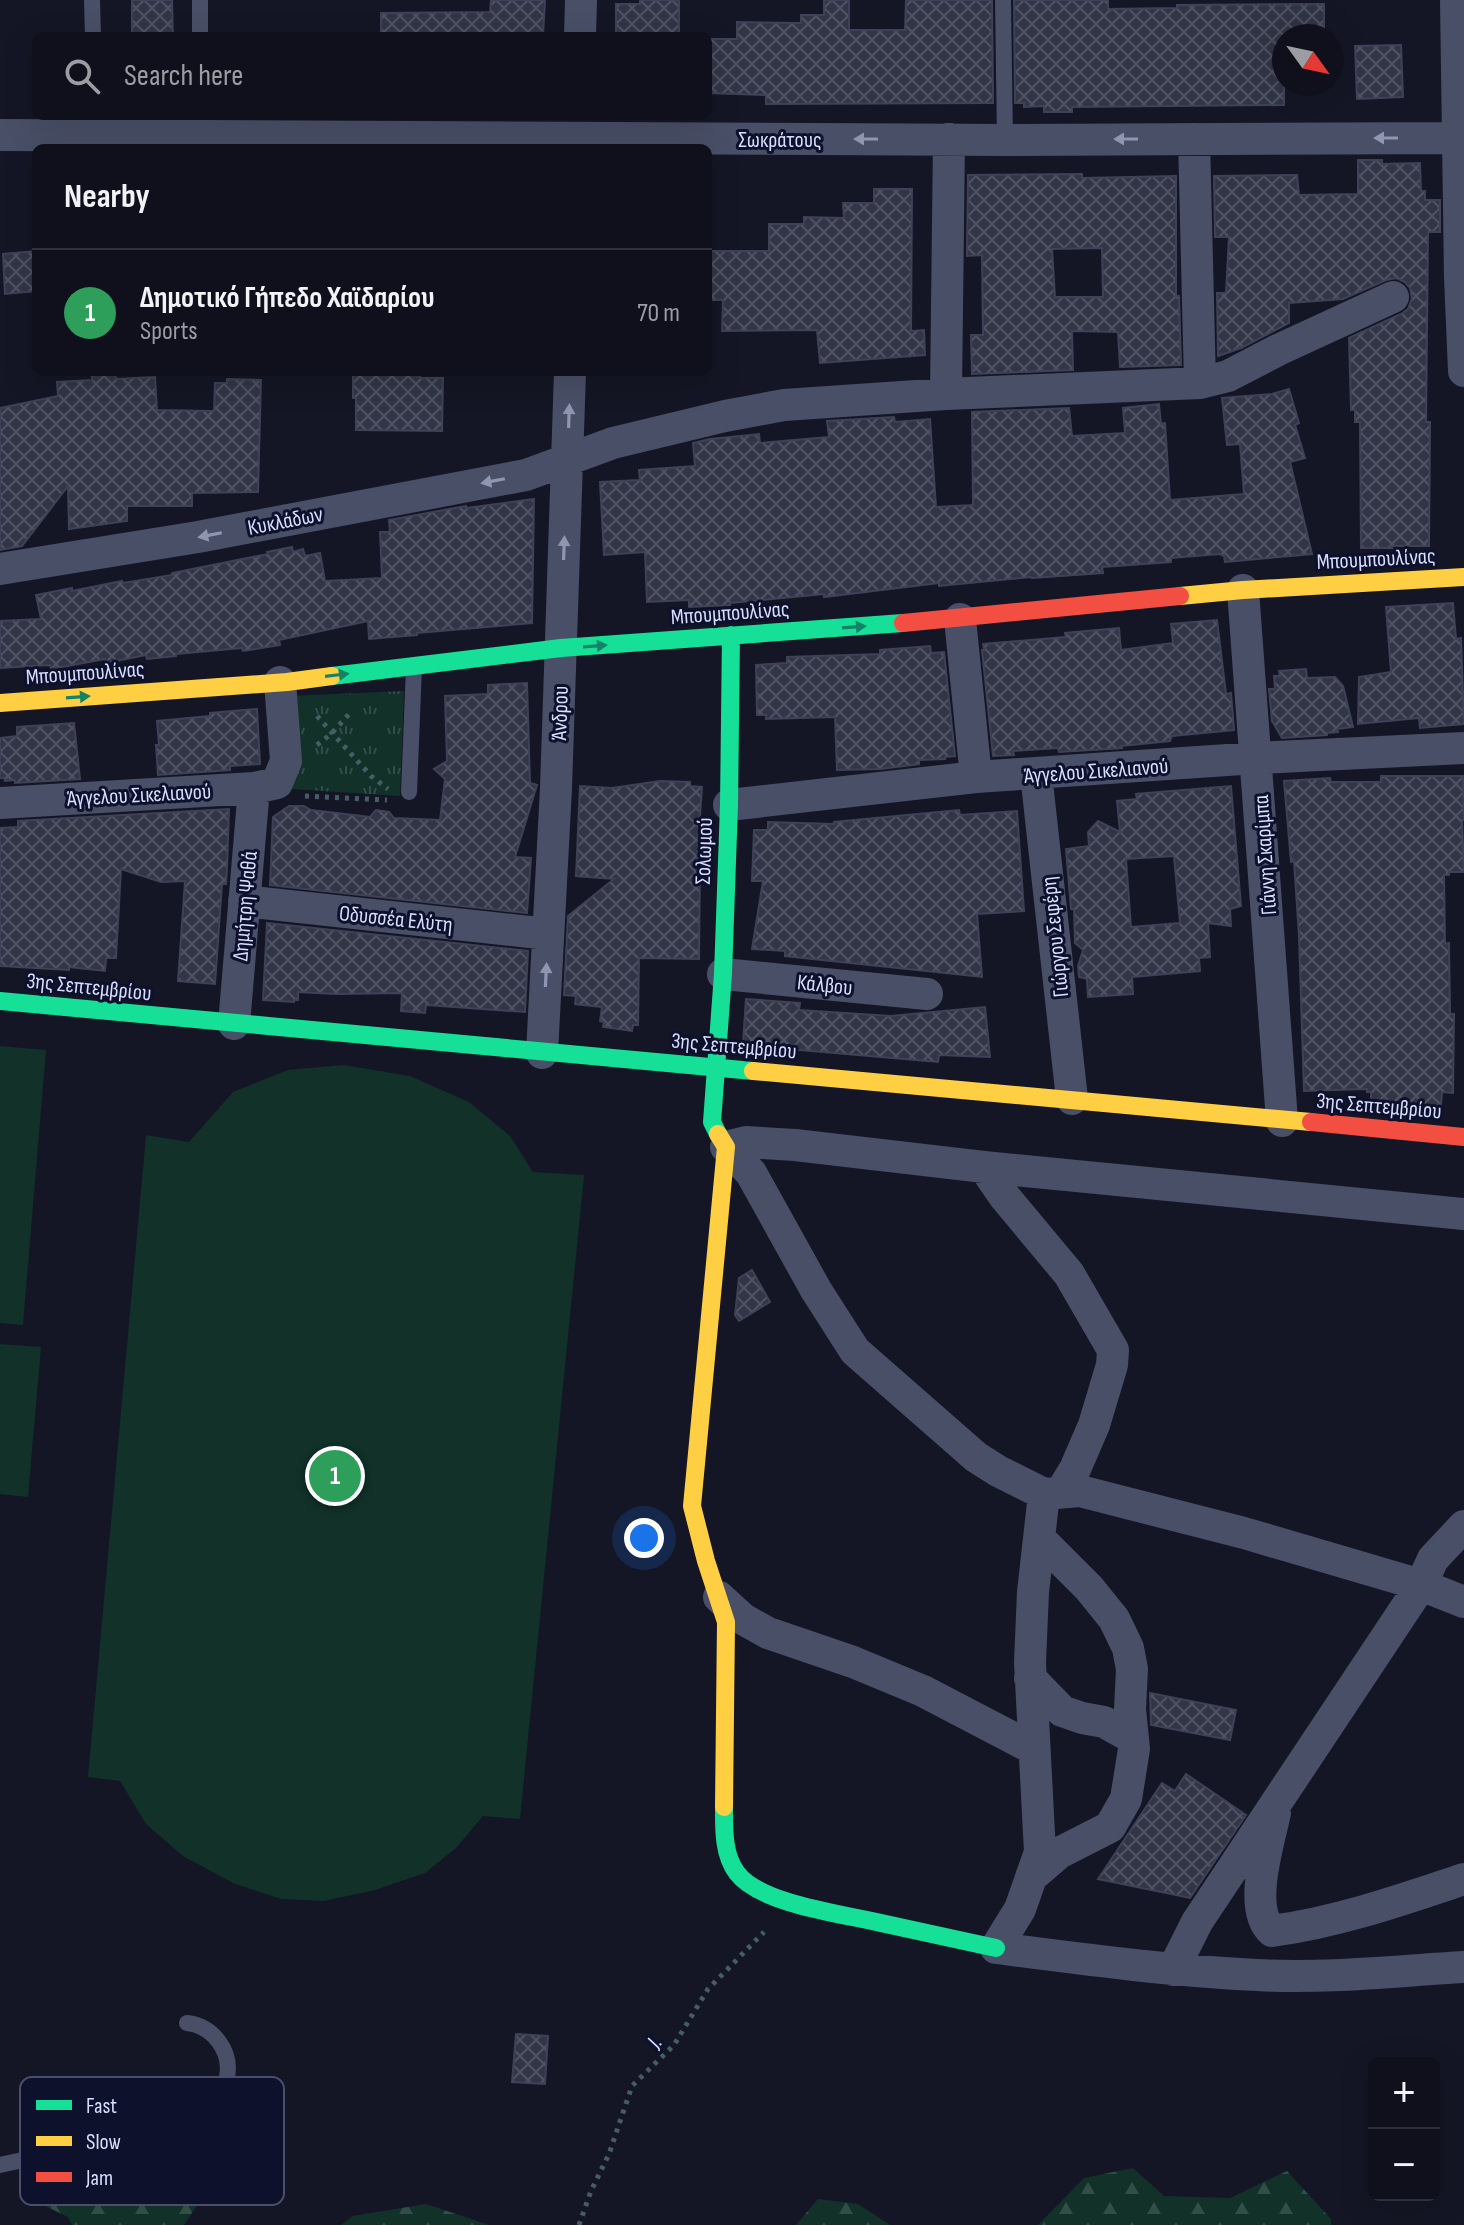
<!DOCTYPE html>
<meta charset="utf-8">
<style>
body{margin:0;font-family:"Sofia Sans Condensed",sans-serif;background:#1d1e29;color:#f1f3f6}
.controls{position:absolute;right:24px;bottom:24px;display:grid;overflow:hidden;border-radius:12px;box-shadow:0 8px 32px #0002}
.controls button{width:72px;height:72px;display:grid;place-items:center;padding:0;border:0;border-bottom:2px solid #2f303b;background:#0f101c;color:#f1f3f6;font:40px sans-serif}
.compass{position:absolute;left:1272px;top:24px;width:72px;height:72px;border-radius:50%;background:#0f101c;box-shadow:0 8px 32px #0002;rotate:123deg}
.you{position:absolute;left:644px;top:1538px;width:28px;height:28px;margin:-20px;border:6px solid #fff;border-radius:50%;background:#1a73e8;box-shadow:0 0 0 12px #1a73e833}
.badge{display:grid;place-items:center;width:52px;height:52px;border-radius:50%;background:#9398b3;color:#fff;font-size:26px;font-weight:700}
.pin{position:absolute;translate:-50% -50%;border:4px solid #fff;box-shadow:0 2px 8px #0006}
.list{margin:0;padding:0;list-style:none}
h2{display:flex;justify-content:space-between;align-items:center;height:104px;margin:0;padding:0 32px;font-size:34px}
h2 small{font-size:26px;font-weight:400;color:#9b9da3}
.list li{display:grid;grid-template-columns:52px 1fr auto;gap:24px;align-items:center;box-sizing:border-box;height:128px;padding:0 32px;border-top:2px solid #2f303b}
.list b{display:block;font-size:30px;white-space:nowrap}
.list p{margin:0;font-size:26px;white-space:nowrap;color:#9b9da3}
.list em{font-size:26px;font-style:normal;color:#9b9da3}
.icon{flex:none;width:44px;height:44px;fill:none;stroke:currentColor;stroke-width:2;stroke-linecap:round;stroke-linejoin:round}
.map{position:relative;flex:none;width:1464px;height:2225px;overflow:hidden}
.search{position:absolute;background:#0f101c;box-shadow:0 8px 32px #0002;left:32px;top:32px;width:680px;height:88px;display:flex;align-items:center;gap:20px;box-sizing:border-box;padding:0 28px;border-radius:12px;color:#9b9da3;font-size:30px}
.panel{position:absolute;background:#0f101c;box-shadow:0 8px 32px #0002;left:32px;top:144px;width:680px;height:232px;border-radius:12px}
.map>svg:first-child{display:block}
.grass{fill:url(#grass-tufts)}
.forest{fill:url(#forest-firs)}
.pitch{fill:#113129}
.building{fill:url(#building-cross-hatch);stroke:#3f4158;stroke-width:2;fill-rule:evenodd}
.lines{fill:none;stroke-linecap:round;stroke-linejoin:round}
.path{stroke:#465d65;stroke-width:5;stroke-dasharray:4 6;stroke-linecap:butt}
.lane{stroke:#494f66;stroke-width:16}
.street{stroke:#494f66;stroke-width:32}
.fast{stroke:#16e098;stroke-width:18}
.slow{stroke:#ffcf43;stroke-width:18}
.jam{stroke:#f24e42;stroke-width:18}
.oneway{fill:#9096b2}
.oneway2{fill:#128367}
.labels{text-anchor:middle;stroke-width:6;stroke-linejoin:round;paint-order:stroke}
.street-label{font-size:22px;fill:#d8deff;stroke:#0e112b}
.key{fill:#0e112b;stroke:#4b4e6b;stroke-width:2}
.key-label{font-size:22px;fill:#d8deff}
</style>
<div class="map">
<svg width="1464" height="2225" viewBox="0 0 1464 2225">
<defs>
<pattern id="grass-tufts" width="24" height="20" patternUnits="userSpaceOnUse" patternTransform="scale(2)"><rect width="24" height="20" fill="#113129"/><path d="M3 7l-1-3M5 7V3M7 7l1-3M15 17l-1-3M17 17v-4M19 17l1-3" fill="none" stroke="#334e49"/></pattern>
<pattern id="forest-firs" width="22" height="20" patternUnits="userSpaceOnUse" patternTransform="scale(2)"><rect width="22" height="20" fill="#113129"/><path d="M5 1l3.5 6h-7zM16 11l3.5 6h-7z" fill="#334e49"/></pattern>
<pattern id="building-cross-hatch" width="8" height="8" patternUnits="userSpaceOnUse" patternTransform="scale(2)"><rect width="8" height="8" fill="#323546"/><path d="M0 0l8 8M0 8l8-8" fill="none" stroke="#4f5262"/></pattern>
</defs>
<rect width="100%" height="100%" fill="#141625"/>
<path class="grass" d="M404 691 400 796 292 789 290 696Z"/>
<path class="forest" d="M208 2162 211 2184 184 2225H72L68 2217 21 2194 52 2187 86 2196 126 2190 167 2168Z
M1133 2168 1164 2196 1230 2198 1287 2171 1331 2219V2225H1038L1084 2178Z
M818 2199 858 2204 890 2225H796Z
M426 2204 489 2225H341L353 2216Z"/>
<path class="pitch" d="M0 1046 46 1050 23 1325 0 1323Z
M344 1065 410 1076 469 1102 510 1136 533 1172 584 1175 520 1819 483 1816 456 1848 425 1873 375 1890 324 1901 281 1899 233 1883 183 1856 146 1824 120 1781 88 1777 146 1135 189 1142 233 1092 288 1070Z
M0 1344 41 1347 28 1497 0 1494Z"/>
<path class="building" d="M132 0H172L173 36H132Z
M491 0H545L543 36H381V13L490 12Z
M640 0H679V36H616V4H640Z
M824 0H849V30H905L906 0H992L993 103 766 104V95L708 93V39H737V22L801 23V15H824Z
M1014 0H1108V9L1177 8V5L1324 4V36H1284V105L1072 107V112H1044V106L1024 107V103H1015Z
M1401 45 1403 97 1357 99 1355 46Z
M1358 160H1382V164L1420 163 1421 191H1425V200H1440V232H1428L1426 422H1430L1429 546H1391L1392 548H1361L1360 422H1355V410H1351L1349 338 1401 314 1408 309 1412 298 1410 288 1405 282 1396 278 1386 280 1343 299 1289 303V323L1241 348 1218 356 1217 293H1226L1229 237H1215L1214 176 1297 175 1299 195 1358 194Z
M1082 174V178L1176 176V296H1179L1181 365 1120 367 1118 332 1072 331 1073 370 972 374 971 335H983L982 255 967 256 968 175ZM1102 248 1103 297H1055L1052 249Z
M874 189H912L911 331 924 330 925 355 820 363 817 330 722 331 723 300H708V251H769V224H804V217L844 218 843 203H874Z
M36 251V291L5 294 3 254Z
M92 372H115L116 379 155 377 157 410 214 411 215 383H227V379L261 380 258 492 192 493V506H127V521L69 529 68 486 22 546 0 550V408L58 396 57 382 92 380Z
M353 372H420V378H443L442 431 356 430V398H353Z
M1289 389 1299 423 1295 425 1305 458 1290 462 1312 554 1225 562 1224 556 1220 554 1171 558V562L1102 567 1103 573 1032 578 1031 577 939 586V583L824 597V594L730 603V605L689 607V600L647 602 645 552 604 555 600 482 640 480 639 470 695 466 693 443 710 439 759 434 760 443 829 437 827 421 894 417 895 422 930 419 936 507 973 505 972 412 1069 408 1072 436 1125 433 1123 408 1159 404 1161 424 1165 423 1170 500 1244 494 1240 444 1227 445 1222 398 1272 394Z
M534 499 532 623 417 633V635L369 639 368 621 279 640 280 645 243 651 242 648 176 654V656L147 659 146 655 106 663 105 659 51 669 50 665 0 668V621L41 619 36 595 72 588V591L122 581 123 583 172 575V573L268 554 267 552 292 547 293 552 303 549 305 556 320 553 325 581 382 578 380 532H390L389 520 466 506V508Z
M1453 603 1456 639 1461 638 1464 724 1420 728 1419 718 1358 724 1359 677 1391 672 1386 607Z
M1217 620 1226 694 1231 693 1234 730 1172 736 1170 741 1121 746 1122 748 1059 752 1058 748 1013 751 1014 755 993 756 982 650H984L983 644 1066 637 1065 633 1119 628 1121 650 1173 643 1171 624Z
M930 646 931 653 944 652 955 756 945 757V759L919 760V764L880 769 837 770 835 717 766 719V715H757L756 665 787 663V657L880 654V650Z
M1306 669 1307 678 1335 677 1343 686 1353 727 1337 729 1338 732 1327 733V735L1282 738 1272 721 1269 689H1275L1274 676H1280L1279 671Z
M527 683 530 783 537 785 515 857 531 858 527 913 270 885 273 817 289 806H304L311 810 370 817 376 810 389 812 394 818 440 820 445 779 434 769 447 761 445 696 488 694V685Z
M257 709 260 764 230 766V770L158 775 156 745H159L157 721 210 716V713Z
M74 723 80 779 15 783V780L5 781 4 778H0V738L17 736V727Z
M1381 776H1463L1464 820H1462L1464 872H1449V875H1444L1445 944 1449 943 1450 1014H1454L1453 1093 1442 1092 1441 1105 1371 1103V1092H1367V1089L1304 1091 1299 936 1294 861 1291 862 1284 781 1330 778 1331 782H1381Z
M660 781 690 782V786L702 787 697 859H700L699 959 639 958 638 1025H633L632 1031 603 1027 604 1022 600 1021 602 1007 575 1004 576 996 564 995 568 916 614 879 576 876 580 786 612 788Z
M1231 786 1241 906 1230 909 1231 926 1208 923 1210 957 1199 958 1200 971 1132 977 1133 994 1088 997 1087 979 1079 977 1078 966 1083 950 1075 943 1074 909H1071L1066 849 1089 846 1088 832 1098 821 1120 832 1117 801 1137 799 1136 794ZM1174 856 1180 923 1131 927 1126 859Z
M229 809 227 868 226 884H222L215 984 178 981 185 881 161 882 121 869 116 958H106L105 971 69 967V970L0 966V828L18 827V821Z
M959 810 960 815 1017 811 1024 911 977 914 982 977 785 956V951L752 949 763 881H752L754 830H768V822L834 824V822Z
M267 923 528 951 525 1012 426 1005 425 1013 401 1011 402 993 336 994 298 992V1000H294V1002L263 1000Z
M746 999 800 1003 799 1010 891 1016 985 1007 990 1057 939 1055 938 1062 752 1046V1044L743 1043Z
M752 1270 770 1302 739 1321 735 1315 739 1278Z
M1150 1693 1236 1710 1230 1740 1151 1725Z
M1186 1774 1246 1815 1190 1898 1098 1879 1162 1783 1175 1791Z
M516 2034 548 2036 545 2084 512 2082Z"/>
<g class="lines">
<path class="path" d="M317 716 371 776 388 789
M317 745 331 734 350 713
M305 796 387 800
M579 2225 591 2191 609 2154 632 2086 674 2045 708 1989 764 1932"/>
<path class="lane" d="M92 0 93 36
M200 0V36
M1003 0 1005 140
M409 792 414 667
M0 2165 181 2126C186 2124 194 2122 199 2119 202 2116 204 2112 207 2109 215 2100 224 2090 227 2077 232 2051 213 2026 187 2023"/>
<path class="street" d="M1456 0 1460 277 1464 371
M580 36 581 0
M0 135 1005 140 1464 138
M1194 139 1200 383
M946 394 949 139
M0 569 198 537 526 475 613 443 725 416 784 405 946 394 1200 383 1228 376 1278 350 1393 297
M1243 590 1282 1121
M960 619 976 777
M1036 774 1072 1099
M0 803 254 788 277 783 286 761 280 682
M729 805 976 777 1257 758 1464 748
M244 901 548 934
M723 974 927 994
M234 1024 254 788
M542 1053 556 788 570 372
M984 1167 1004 1196 1069 1274 1113 1350 1112 1365 1094 1425 1075 1469 1061 1492
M1464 1214 984 1167 795 1145 746 1142 726 1147 751 1173 816 1290 855 1351 976 1457 998 1471 1044 1494 1080 1491 1244 1533 1421 1585 1464 1602
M1044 1494 1033 1592 1030 1662 1040 1852 1020 1909 996 1948C1082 1959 1169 1971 1257 1975 1325 1979 1395 1971 1464 1967
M719 1597 743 1619 768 1633 853 1662 923 1691 1034 1749
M1030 1678 1062 1711 1082 1718 1104 1722 1133 1738
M1275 1813C1269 1842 1247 1909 1272 1931 1338 1922 1401 1900 1464 1879
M1031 1877 1059 1853 1110 1827 1126 1799 1134 1749 1130 1709 1132 1669 1128 1648 1114 1619 1089 1588 1039 1538
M1173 1970 1197 1922 1421 1585 1433 1559 1464 1526"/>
<path class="fast" d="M332 676 561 648 903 623
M0 1001 753 1071
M718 1134 712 1122 723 974 729 805 731 635
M724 1807C724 1828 723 1855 737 1873 760 1904 843 1914 881 1923 919 1931 958 1940 996 1948"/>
<path class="slow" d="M1180 596 1243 590 1464 577
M0 703 287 682 332 676
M753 1071 1311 1122
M718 1134 726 1147 692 1506 706 1561 726 1622 724 1807"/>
<path class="jam" d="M903 623 1180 596
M1311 1122 1464 1137"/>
</g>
<defs><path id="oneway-solid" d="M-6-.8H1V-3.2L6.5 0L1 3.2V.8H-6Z" transform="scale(2)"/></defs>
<g class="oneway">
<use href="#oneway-solid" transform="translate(1386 138) rotate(180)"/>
<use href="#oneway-solid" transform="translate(866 139) rotate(-180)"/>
<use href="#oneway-solid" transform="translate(1126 139) rotate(180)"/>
<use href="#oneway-solid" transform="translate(569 416) rotate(-88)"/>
<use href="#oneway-solid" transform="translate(493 481) rotate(169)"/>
<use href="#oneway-solid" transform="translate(210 535) rotate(169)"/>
<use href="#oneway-solid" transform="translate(564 548) rotate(-88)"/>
<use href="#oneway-solid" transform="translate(546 975) rotate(-87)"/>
</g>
<g class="oneway2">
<use href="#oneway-solid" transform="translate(854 627) rotate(-4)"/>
<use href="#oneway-solid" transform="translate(595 646) rotate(-4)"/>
<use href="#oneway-solid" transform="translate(337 675) rotate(-7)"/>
<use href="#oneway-solid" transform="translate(78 697) rotate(-4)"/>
</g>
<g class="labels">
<g class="street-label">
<text x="780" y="147">Σωκράτους</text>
<text transform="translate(285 520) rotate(-11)" y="8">Κυκλάδων</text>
<text transform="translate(1376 558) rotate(-3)" y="8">Μπουμπουλίνας</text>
<text transform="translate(730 612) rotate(-4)" y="8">Μπουμπουλίνας</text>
<text transform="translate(85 672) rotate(-4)" y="8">Μπουμπουλίνας</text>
<text transform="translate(559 713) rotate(-88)" y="8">Άνδρου</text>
<text transform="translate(1096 770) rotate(-4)" y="8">Άγγελου Σικελιανού</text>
<text transform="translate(139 794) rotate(-3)" y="8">Άγγελου Σικελιανού</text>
<text transform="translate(703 851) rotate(-88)" y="8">Σολωμού</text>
<text transform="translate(1264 855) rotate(-94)" y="8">Γιάννη Σκαρίμπα</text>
<text transform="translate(244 906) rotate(-85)" y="8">Δημήτρη Ψαθά</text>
<text transform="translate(396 918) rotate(6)" y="8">Οδυσσέα Ελύτη</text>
<text transform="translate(1054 937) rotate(-96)" y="8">Γιώργου Σεφέρη</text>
<text transform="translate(825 984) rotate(6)" y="8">Κάλβου</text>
<text transform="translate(89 986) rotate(6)" y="8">3ης Σεπτεμβρίου</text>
<text transform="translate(734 1045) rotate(5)" y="8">3ης Σεπτεμβρίου</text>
<text transform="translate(1379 1105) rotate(5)" y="8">3ης Σεπτεμβρίου</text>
<text transform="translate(654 2041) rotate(-47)" y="8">J.</text>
</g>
</g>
<rect x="20" y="2077" width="264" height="128" rx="12" class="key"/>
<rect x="36" y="2100" width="36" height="10" fill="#16e098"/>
<rect x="36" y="2136" width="36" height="10" fill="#ffcf43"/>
<rect x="36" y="2172" width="36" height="10" fill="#f24e42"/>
<g class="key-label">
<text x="86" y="2113">Fast</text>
<text x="86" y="2149">Slow</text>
<text x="86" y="2185">Jam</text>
</g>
</svg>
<div class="controls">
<button>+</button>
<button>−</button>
</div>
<svg class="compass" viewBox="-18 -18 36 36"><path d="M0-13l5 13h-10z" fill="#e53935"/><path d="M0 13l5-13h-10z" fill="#9b9da3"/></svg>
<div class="you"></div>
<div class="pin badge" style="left:335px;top:1476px;background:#2e9e5b">1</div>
<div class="search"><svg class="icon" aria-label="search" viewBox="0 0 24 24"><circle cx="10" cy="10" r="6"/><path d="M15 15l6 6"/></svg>Search here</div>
<section class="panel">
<h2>Nearby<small></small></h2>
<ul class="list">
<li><span class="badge" style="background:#2e9e5b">1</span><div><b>Δημοτικό Γήπεδο Χαϊδαρίου</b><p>Sports</p></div><em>70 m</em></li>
</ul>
</section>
</div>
